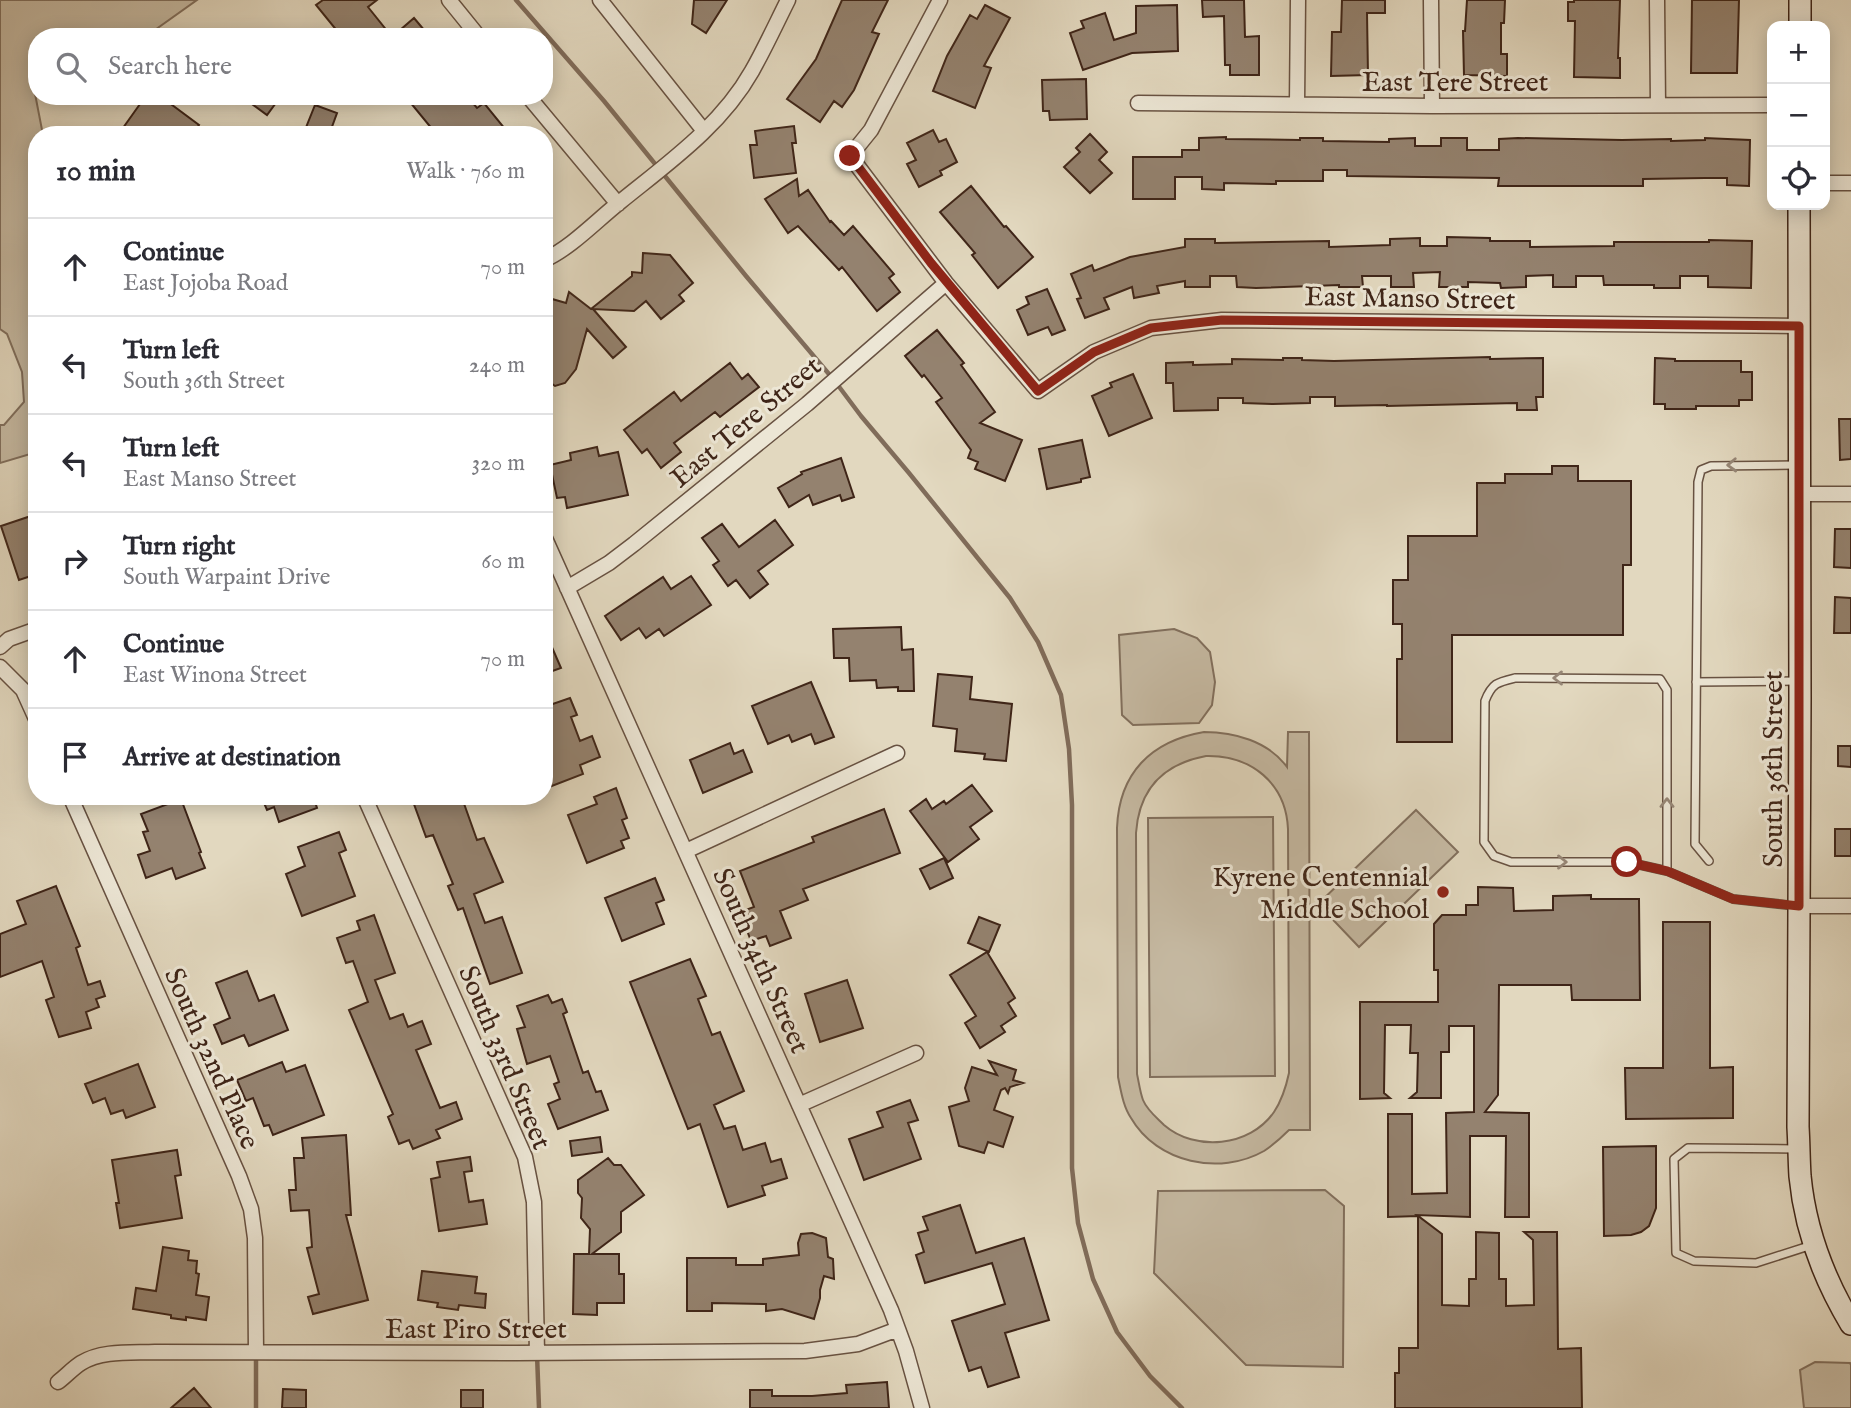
<!DOCTYPE html>
<meta charset="utf-8">
<style>
body{margin:0;font-family:"IM FELL English",serif;background:#f2f2f3;color:#2b2b33}
.controls{position:absolute;right:21px;top:21px;display:grid;overflow:hidden;border-radius:14px;box-shadow:0 4px 18px #0003}
.controls button{width:63px;height:63px;display:grid;place-items:center;padding:0;border:0;border-bottom:2px solid #e1e1e2;background:#fff;color:#2b2b33;font:35px sans-serif}
.stop{position:absolute;width:21px;height:21px;margin:-16px;border:5px solid #8f2418;border-radius:50%;background:#fff}
.stop.end{background:#8f2418;border-color:#fff;box-shadow:0 2px 7px #0008}
.list{margin:0;padding:0;list-style:none}
h2{display:flex;justify-content:space-between;align-items:center;height:91px;margin:0;padding:0 28px;font-size:30px}
h2 small{font-size:23px;font-weight:400;color:#7c7c81}
.list li{display:grid;grid-template-columns:46px 1fr auto;gap:21px;align-items:center;box-sizing:border-box;height:98px;padding:0 28px;border-top:2px solid #e1e1e2}
.list b{display:block;font-size:26px;white-space:nowrap}
.list p{margin:0;font-size:23px;white-space:nowrap;color:#7c7c81}
.list em{font-size:23px;font-style:normal;color:#7c7c81}
.icon{flex:none;width:38px;height:38px;fill:none;stroke:currentColor;stroke-width:2;stroke-linecap:round;stroke-linejoin:round}
.map{position:relative;flex:none;width:1851px;height:1408px;overflow:hidden}
.search{position:absolute;background:#fff;box-shadow:0 4px 18px #0003;left:28px;top:28px;width:525px;height:77px;display:flex;align-items:center;gap:18px;box-sizing:border-box;padding:0 24px;border-radius:28px;color:#7c7c81;font-size:26px}
.panel{position:absolute;background:#fff;box-shadow:0 4px 18px #0003;left:28px;top:126px;width:525px;height:679px;border-radius:28px}
.map>svg:first-child{display:block}
.green{fill:#c6baa3;stroke:#82705e;stroke-width:2;fill-rule:evenodd}
.lines{fill:none;stroke-linecap:round;stroke-linejoin:round}
.stream{stroke:#806c5a;stroke-width:4.5}
.building{fill:#94826f;stroke:#3f2518;stroke-width:2}
.lane-casing{stroke:#685242;stroke-width:10}
.street-casing{stroke:#685242;stroke-width:17}
.secondary-casing{stroke:#3f2518;stroke-width:24}
.lane{stroke:#ece6d5;stroke-width:7}
.street{stroke:#ece6d5;stroke-width:14}
.secondary{stroke:#ece6d5;stroke-width:21}
.oneway{stroke:#968676}
.route{stroke:#8f2418;stroke-width:9}
.poi-dot{fill:#8f2418;stroke:#ece6d5;stroke-width:2.5}
.labels{text-anchor:middle;stroke-width:6;stroke-linejoin:round;paint-order:stroke}
.street-label{font-size:28px;fill:#3f2518;stroke:#ece6d5}
.poi-label{font-size:28px;fill:#3f2518;stroke:#ece6d5;text-anchor:end}
</style>
<div class="map">
<svg width="1851" height="1408" viewBox="0 0 1851 1408">
<rect width="100%" height="100%" fill="#e2d8bf"/>
<filter id="stains"><feTurbulence type="fractalNoise" baseFrequency=".00286" numOctaves="4"/><feColorMatrix values="0 0 0 0 .2 0 0 0 0 .09 0 0 0 0 .02 0 0 0 .5 -.17"/></filter>
<radialGradient id="worn" r=".72"><stop offset=".6" stop-color="#630" stop-opacity="0"/><stop offset="1" stop-color="#630" stop-opacity=".3"/></radialGradient>
<path class="green" d="M0 0H197L145 37H37V72L31 73 43 135H37V452L0 463V425H4L24 402 22 372 7 334 0 329Z
M1174 629 1197 638 1210 652 1215 682 1212 705 1199 723 1133 725 1122 715 1119 635Z
M1204 732C1234 732 1268 741 1287 767L1288 732H1309L1310 1130H1289C1281 1138 1273 1145 1264 1151 1220 1176 1157 1163 1131 1118 1123 1106 1121 1091 1118 1077L1117 828C1119 773 1151 741 1204 732ZM1206 756C1251 755 1286 783 1288 829L1289 1073C1286 1087 1282 1100 1274 1112 1250 1147 1195 1152 1164 1125 1156 1117 1147 1110 1143 1100 1140 1092 1139 1083 1137 1074L1136 833C1139 789 1163 764 1206 756Z
M1416 810 1458 852 1359 947 1318 904Z
M1273 817 1275 1076 1150 1077 1148 818Z
M1325 1190 1344 1206 1343 1367 1246 1365 1154 1273 1158 1191Z
M1815 1362 1850 1363 1851 1365V1408H1804L1800 1370Z"/>
<g class="lines">
<path class="stream" d="M516 0 604 101 746 276 834 380 861 416 909 473 1010 598 1038 642 1061 695 1069 749 1072 805V1168L1078 1223 1093 1279 1117 1332 1150 1376 1182 1408
M537 1354 539 1408
M256 1408V1356"/>
</g>
<path class="building" d="M323 0H377L368 7 392 37H342L316 5Z
M694 0H727L706 33 692 24Z
M842 0H888L872 32 879 34 854 90 842 107 834 101 820 122 787 99 816 59Z
M1202 0H1244L1245 37 1259 36V75H1230V65H1225L1224 16 1203 17Z
M1342 0H1385V13H1367L1368 75 1331 76 1332 32H1341Z
M1467 0H1505L1504 23H1501V54H1507V76L1464 75 1463 31H1465Z
M1574 0H1620L1618 58H1620V78L1574 77 1575 21H1568V2H1574Z
M1692 0H1739L1737 73H1691Z
M985 5 1010 18 984 66 991 68 975 108 933 91 947 56 970 15 977 19Z
M1177 5 1178 51 1132 53 1083 70 1070 33 1084 28 1081 21 1105 13 1114 40 1136 33V6Z
M414 18 430 37H392Z
M1086 79 1087 119 1050 120 1049 111H1043L1042 80Z
M140 96H160L199 125 192 135H118L140 104Z
M241 96H281L267 115Z
M405 96H467L477 108 484 103 510 135H437Z
M315 105 337 113 329 135H303Z
M794 126 796 143H792L796 173 754 178 750 145H757L755 131Z
M933 130 939 142 946 139 957 162 940 171 942 175 919 187 907 164 916 160 907 143Z
M1090 134 1107 152 1099 160 1112 173 1090 193 1064 167 1080 152 1076 148Z
M1226 137V139L1300 140V138H1323V141L1389 142V139L1415 138V146H1441V138H1467V150H1499V139L1518 138 1622 140 1671 139V141L1705 140V138L1750 140 1749 186 1727 185V178H1705L1643 179V186H1498L1499 178 1347 176V170H1323V181H1276V184L1224 183V190L1202 189V177H1175V199H1133V157H1182V150H1199V138Z
M797 179 799 196 808 190 830 222 831 221 844 235 853 226 894 274 889 278 900 292 877 311 842 267 839 270 798 226 788 233 765 199Z
M971 186 1004 227 1006 226 1033 257 998 288 972 255 975 253 940 212Z
M1447 237 1490 238V241H1530V247L1614 246V242H1709V240L1752 241 1751 288 1708 287V276H1680V288H1654V285H1604L1603 276H1576V287H1553V275L1526 276V287L1501 288 1500 283 1468 282V287H1439L1440 272 1413 273 1414 287H1391V276H1362L1363 287H1339V285L1256 288 1237 287 1236 276H1210V287H1185V281L1157 286 1159 293 1134 298 1132 287 1104 298 1109 309 1085 318 1077 299 1081 298 1071 274 1092 265 1094 271 1130 257 1185 247V239H1215V243L1329 241V247L1390 245V239L1420 238V246H1447Z
M643 253 670 255 693 283 679 295 684 301 661 319 646 301 634 311 593 309 626 347 613 358 587 329 576 369 565 383 555 386 544 378V316L550 314 546 306 552 299 566 303 569 292 591 309 632 276V272L642 273Z
M1047 289 1065 330 1052 335 1048 327 1028 335 1017 310 1029 304 1026 297Z
M937 330 964 363 961 365 995 412 980 423 1022 440 1005 481 975 469 978 462 968 458 971 450 936 402 942 398 924 375 922 377 905 356Z
M1490 357V359L1543 358V397H1536L1537 410H1517V403L1387 406V405L1335 406V397H1310V403L1273 404 1243 403V398H1218V410L1174 411 1173 383H1166V363L1193 362V365L1232 364V359L1283 360V358H1302V360L1334 361Z
M1655 358 1675 359V361H1741V372H1752V400H1739V406H1696V409H1665V404H1654Z
M730 363 742 379 748 374 759 387 720 417 715 412 674 443 681 452 661 468 647 449 642 453 624 430 674 392 681 401Z
M1133 374 1152 418 1109 436 1092 396 1112 387 1110 383Z
M1839 419H1851V459L1840 460Z
M1082 440 1090 477 1081 479V482L1047 489 1039 449Z
M597 447 599 456 618 452 628 495 567 508 565 497 557 498 550 465 571 460 570 453Z
M841 458 854 497 842 501 840 495 813 505 809 495 789 507 778 488 802 474 801 472Z
M1552 466H1578V481H1631V565H1623V635H1452V742H1397V659H1402V624H1393V580H1408V536H1477V483H1505V474H1552Z
M37 514V574L19 580 1 526Z
M775 520 793 545 758 571 768 584 750 598 736 580 728 586 713 565 719 561 702 538 722 524 739 547Z
M1835 529H1851V568L1834 567Z
M691 576 711 605 664 636 659 629 646 638 639 628 621 640 605 616 663 577 671 589Z
M1835 597 1851 598V633H1834Z
M901 627 902 650 913 649 914 691H898V687L877 688 876 680 850 681 849 658H834L833 629Z
M544 629 561 668 544 674Z
M938 674 972 677 970 699 1012 704 1006 761 984 759 985 754 955 751 957 729 933 726Z
M811 682 834 737 815 744 811 734 792 742 789 735 768 744 752 706Z
M570 698 577 715 571 717 580 741 592 736 600 757 580 765 583 774 544 789V707Z
M730 743 734 754 743 750 752 772 703 793 690 760Z
M1838 746H1851V767L1838 766Z
M972 785 992 811 970 827 979 839 948 862 910 811 926 799 932 809 944 801 946 804Z
M616 788 627 818 622 820 629 838 621 841 624 848 587 863 568 815 597 804 594 797Z
M261 796H313L317 808 279 822 274 807 267 810Z
M411 796H449L451 802 462 798 477 840 484 838 503 882 474 894 485 923 502 917 522 973 490 984 463 908 458 910 448 886 453 884 433 835 426 837Z
M181 799 201 852 199 853 205 868 176 879 172 868 146 878 138 855 150 851 143 832 148 831 141 814Z
M884 809 900 853 803 889 808 900 780 911 791 938 770 946 766 936 751 941 740 912 754 907 740 871 814 842 812 837Z
M1835 829H1851V856H1835Z
M339 832 346 850 339 853 355 896 302 916 286 874 305 866 298 847Z
M944 858 953 878 930 889 920 869Z
M655 878 664 900 656 903 664 924 622 941 605 898Z
M56 886 80 946 76 948 88 985 100 981 105 996 96 999 99 1007 86 1012 91 1028 59 1037 46 1000 54 997 42 961 0 977V934L26 924 17 901Z
M1478 887 1513 888 1514 911 1553 910V896L1591 895V899H1639L1640 1000H1572L1571 985H1499L1498 1095 1485 1112 1529 1113V1217H1505L1506 1136H1470V1217L1417 1215 1442 1234V1305L1469 1306V1279H1476V1232L1499 1233V1279H1506V1306L1534 1305 1533 1240 1524 1232H1557L1558 1349 1581 1348 1582 1408H1395V1373H1399V1348H1418V1216L1388 1217V1114H1412V1194L1447 1193 1446 1113 1474 1112V1026H1449V1052H1441V1098H1410L1417 1092 1418 1053H1410L1411 1025H1385L1384 1093 1390 1098 1360 1099V1002H1438V970H1434V924L1442 915H1466V905H1478Z
M374 915 395 973 375 980 390 1019 403 1014 408 1027 422 1021 431 1044 416 1050 440 1108 456 1102 462 1119 436 1130 440 1138 413 1149 409 1140 399 1144 388 1117 393 1114 349 1010 368 1002 353 961 346 963 337 938 360 930 357 921Z
M979 917 1000 925 989 952 968 943Z
M1663 922H1710V1068L1733 1067V1118L1626 1119 1625 1068H1663Z
M987 952 1015 998 1008 1003 1016 1016 1001 1026 1005 1032 980 1048 965 1023 976 1016 950 975Z
M690 959 706 996 698 999 712 1035 720 1032 744 1091 714 1105 724 1129 735 1126 743 1150 765 1143 771 1162 781 1159 787 1178 762 1186 765 1195 728 1207 700 1124 688 1129 630 982Z
M247 971 259 1001 274 995 288 1030 249 1046 244 1035 222 1044 214 1025 230 1018 216 983Z
M847 980 863 1028 820 1042 805 994Z
M548 995 552 1003 562 999 567 1012 563 1014 583 1073 588 1071 596 1092 601 1091 608 1110 558 1129 548 1104 560 1099 554 1084 559 1082 550 1056 527 1064 517 1029 525 1027 517 1006Z
M989 1061 1016 1070 1013 1080 1023 1083 1010 1087 1008 1093 1005 1088 1001 1090 994 1110 1013 1117 1003 1147 988 1142 984 1153 959 1146 949 1107 969 1101 965 1088 972 1067 997 1075Z
M282 1062 286 1072 305 1065 324 1115 273 1135 269 1125 264 1126 253 1098 246 1101 237 1080Z
M138 1064 155 1107 126 1118 123 1110 111 1114 105 1098 93 1103 85 1084Z
M910 1100 918 1120 908 1123 921 1159 864 1180 849 1139 883 1127 877 1112Z
M346 1135 351 1215H346L368 1300 313 1314 308 1297 319 1294 307 1248 312 1247 309 1210 291 1211 289 1190H296L294 1158H304L302 1138Z
M600 1137 602 1152 572 1156 570 1141Z
M1656 1146V1208L1649 1226 1641 1232 1631 1235 1604 1236 1603 1147Z
M177 1150 181 1175 175 1176 182 1218 120 1228 116 1203H119L112 1160Z
M470 1157 472 1171 464 1172 469 1202 483 1200 487 1224 439 1231 431 1179 440 1177 437 1162Z
M608 1158 614 1165H621L644 1195 621 1212V1232L592 1254H619V1274H624V1303H597V1315L573 1314 574 1254H589L590 1229 581 1218 582 1198 578 1193V1180Z
M960 1205 976 1253 1024 1238 1049 1320 1005 1333 1019 1377 988 1387 981 1367 969 1371 952 1321 1005 1304 992 1263 925 1283 916 1255 924 1252 918 1233 928 1230 923 1217Z
M812 1233 826 1238 828 1257 833 1259 834 1279 824 1276 820 1290V1298L814 1319 782 1309 766 1311V1304L712 1303V1311H687V1258H736V1265H763V1259L799 1255 798 1243 801 1234Z
M163 1247 189 1251 188 1260 197 1261 196 1273 199 1274 196 1295 209 1297 206 1320 186 1317V1320L171 1318V1315L133 1309 136 1288 156 1291Z
M422 1271 477 1277 475 1293 486 1294 485 1308 459 1305 458 1310 437 1307 438 1303 418 1300Z
M887 1382 889 1408H750V1390H772V1396H812L847 1393 846 1385Z
M194 1388 211 1408H171Z
M283 1389 306 1390V1408H282Z
M461 1390H483V1408H461Z"/>
<g class="lines">
<defs>
<path id="lane" d="M1696 682 1797 681
M1709 861 1695 844 1698 482 1701 470 1711 466 1796 465
M1667 871V690L1660 679 1515 678C1498 682 1492 683 1485 701L1484 842 1494 856 1511 862H1627L1667 871 1733 899 1797 906
M1795 1149 1688 1148 1674 1159 1676 1253 1694 1261 1756 1263 1812 1245"/>
<path id="street" d="M449 0 479 37
M600 0 704 131
M940 0 871 130 850 156 946 283 1038 391 1094 352 1151 328 1222 320 1799 326
M1431 0 1432 106
M1657 0 1658 105
M528 96 618 204
M1138 103 1432 106 1772 105
M1297 104 1298 0
M1825 183H1851
M544 260C571 248 597 220 620 202 668 163 721 126 752 71 765 48 776 24 788 0
M1800 494H1851
M544 536 891 1310 906 1351 922 1408
M567 588 609 563 634 544 807 404 946 283
M0 647 9 639 37 629
M0 667 23 690 37 721
M70 796 239 1176 251 1209 255 1238 256 1352
M364 796 525 1157 534 1202 537 1353
M686 851 897 753
M1799 906H1851
M799 1105 916 1053
M58 1382C66 1376 73 1368 81 1363 102 1350 131 1353 155 1352L516 1353 805 1351 858 1344 898 1329"/>
<path id="secondary" d="M1800 26V0
M1799 205 1800 697 1798 1127C1799 1143 1799 1160 1800 1176 1805 1229 1824 1279 1851 1324"/>
</defs>
<use href="#lane" class="lane-casing"/>
<use href="#street" class="street-casing"/>
<use href="#secondary" class="secondary-casing"/>
<use href="#lane" class="lane"/>
<use href="#street" class="street"/>
<use href="#secondary" class="secondary"/>
</g>
<defs><path id="oneway-chevron" d="M-2-3.5L2.5 0L-2 3.5" fill="none" stroke-width="1.6" stroke-linecap="round" stroke-linejoin="round" transform="scale(1.75)"/></defs>
<g class="oneway">
<use href="#oneway-chevron" transform="translate(1732 465) rotate(178)"/>
<use href="#oneway-chevron" transform="translate(1558 678) rotate(-180)"/>
<use href="#oneway-chevron" transform="translate(1667 803) rotate(-90)"/>
<use href="#oneway-chevron" transform="translate(1562 862)"/>
</g>
<g class="lines">
<path class="route" d="M850 156 931 263 1038 391 1094 352 1151 328 1222 320 1799 326V906L1733 899 1667 871 1627 862"/>
</g>
<circle class="poi-dot" cx="1443" cy="892" r="7"/>
<g class="labels">
<g class="street-label">
<text x="1455" y="91">East Tere Street</text>
<text transform="translate(1410 297) rotate(1)" y="10">East Manso Street</text>
<text transform="translate(745 421) rotate(-40)" y="10">East Tere Street</text>
<text transform="translate(1772 769) rotate(-90)" y="10">South 36th Street</text>
<text transform="translate(762 960) rotate(66)" y="10">South 34th Street</text>
<text transform="translate(506 1057) rotate(67)" y="10">South 33rd Street</text>
<text transform="translate(213 1058) rotate(66)" y="10">South 32nd Place</text>
<text x="476" y="1338">East Piro Street</text>
</g>
<g class="poi-label">
<text x="1429" y="886">Kyrene Centennial<tspan x="1429" dy="32">Middle School</tspan></text>
</g>
</g>
<rect width="100%" height="100%" filter="url(#stains)"/>
<rect width="100%" height="100%" fill="url(#worn)"/>
</svg>
<div class="controls">
<button>+</button>
<button>−</button>
<button><svg class="icon" aria-label="locate" viewBox="0 0 24 24"><circle cx="12" cy="12" r="6"/><path d="M12 2v4M12 18v4M2 12h4M18 12h4"/></svg></button>
</div>
<div class="stop" style="left:1627px;top:862px"></div>
<div class="stop end" style="left:850px;top:156px"></div>
<div class="search"><svg class="icon" aria-label="search" viewBox="0 0 24 24"><circle cx="10" cy="10" r="6"/><path d="M15 15l6 6"/></svg>Search here</div>
<section class="panel">
<h2>10 min<small>Walk · 760 m</small></h2>
<ul class="list">
<li><svg class="icon" aria-label="ahead" viewBox="0 0 24 24"><path d="M12 20V5M6 11l6-6 6 6"/></svg><div><b>Continue</b><p>East Jojoba Road</p></div><em>70 m</em></li>
<li><svg class="icon" aria-label="left" viewBox="0 0 24 24"><path d="M17 20v-9H6M10 6l-5 5 5 5"/></svg><div><b>Turn left</b><p>South 36th Street</p></div><em>240 m</em></li>
<li><svg class="icon" aria-label="left" viewBox="0 0 24 24"><path d="M17 20v-9H6M10 6l-5 5 5 5"/></svg><div><b>Turn left</b><p>East Manso Street</p></div><em>320 m</em></li>
<li><svg class="icon" aria-label="right" viewBox="0 0 24 24"><path d="M7 20v-9h11M14 6l5 5-5 5"/></svg><div><b>Turn right</b><p>South Warpaint Drive</p></div><em>60 m</em></li>
<li><svg class="icon" aria-label="ahead" viewBox="0 0 24 24"><path d="M12 20V5M6 11l6-6 6 6"/></svg><div><b>Continue</b><p>East Winona Street</p></div><em>70 m</em></li>
<li><svg class="icon" aria-label="arrive" viewBox="0 0 24 24"><path d="M6 21V4h12l-3 4 3 4H6"/></svg><div><b>Arrive at destination</b></div></li>
</ul>
</section>
</div>
